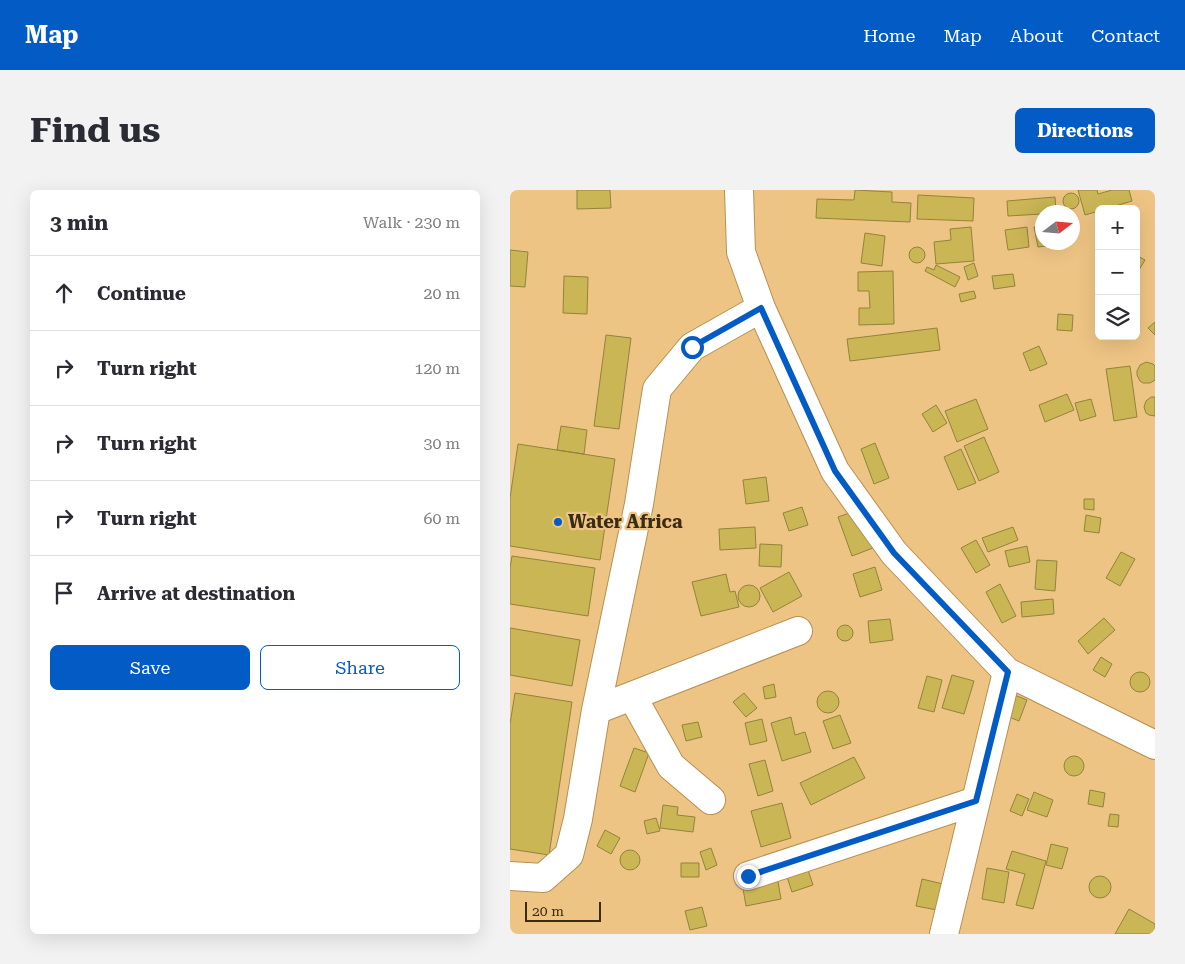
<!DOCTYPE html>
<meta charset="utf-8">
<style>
body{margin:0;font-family:"Roboto Serif",serif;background:#f2f2f3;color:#2b2b33}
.controls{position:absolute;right:15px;top:15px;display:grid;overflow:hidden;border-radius:8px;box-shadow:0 5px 20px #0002}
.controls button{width:45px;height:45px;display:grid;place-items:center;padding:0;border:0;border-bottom:1px solid #e1e1e2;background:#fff;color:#2b2b33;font:25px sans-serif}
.compass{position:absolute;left:525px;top:15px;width:45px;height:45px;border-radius:50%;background:#fff;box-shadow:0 5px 20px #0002;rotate:74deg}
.scale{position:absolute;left:15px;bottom:12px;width:76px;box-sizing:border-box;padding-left:5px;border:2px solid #3b2b11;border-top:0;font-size:14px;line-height:18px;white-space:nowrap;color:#3b2b11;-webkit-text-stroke:4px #eec484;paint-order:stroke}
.stop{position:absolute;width:15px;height:15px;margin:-11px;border:4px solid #035cc6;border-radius:50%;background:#fff}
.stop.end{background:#035cc6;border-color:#fff;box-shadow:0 1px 5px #0008}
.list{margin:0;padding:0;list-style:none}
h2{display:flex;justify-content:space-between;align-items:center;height:65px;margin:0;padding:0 20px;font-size:21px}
h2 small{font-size:16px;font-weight:400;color:#7c7c81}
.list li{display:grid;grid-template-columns:32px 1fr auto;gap:15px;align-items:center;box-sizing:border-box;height:75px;padding:0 20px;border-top:1px solid #e1e1e2}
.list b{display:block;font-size:19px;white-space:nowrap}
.list em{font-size:16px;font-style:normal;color:#7c7c81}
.actions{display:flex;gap:10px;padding:15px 20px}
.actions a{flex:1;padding:11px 0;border:1px solid #035cc6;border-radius:8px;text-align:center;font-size:18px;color:#035cc6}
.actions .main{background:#035cc6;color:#fff}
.icon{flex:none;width:28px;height:28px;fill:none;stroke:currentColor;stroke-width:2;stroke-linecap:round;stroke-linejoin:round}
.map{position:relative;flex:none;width:645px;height:744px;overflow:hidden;border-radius:8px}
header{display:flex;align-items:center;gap:30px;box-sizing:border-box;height:70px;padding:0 25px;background:#035cc6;color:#fff}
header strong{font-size:24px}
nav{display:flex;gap:28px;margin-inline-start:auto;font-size:18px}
.intro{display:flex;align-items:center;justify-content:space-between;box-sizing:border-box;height:120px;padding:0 30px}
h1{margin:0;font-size:35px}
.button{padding:12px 22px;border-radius:8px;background:#035cc6;color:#fff;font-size:18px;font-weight:700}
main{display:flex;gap:30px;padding:0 30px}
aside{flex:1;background:#fff;border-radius:8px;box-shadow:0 5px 20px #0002}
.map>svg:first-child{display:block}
.building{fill:#cab655;stroke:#92833c}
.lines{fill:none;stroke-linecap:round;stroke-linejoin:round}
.street-casing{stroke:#b79051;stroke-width:30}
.street{stroke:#fff;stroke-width:28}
.route{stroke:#035cc6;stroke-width:6}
.poi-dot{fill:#035cc6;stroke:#eec484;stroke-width:2}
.labels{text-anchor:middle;stroke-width:4.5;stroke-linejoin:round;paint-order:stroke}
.poi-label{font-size:18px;font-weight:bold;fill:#3b2b11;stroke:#eec484;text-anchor:start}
</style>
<header>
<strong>Map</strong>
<nav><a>Home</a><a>Map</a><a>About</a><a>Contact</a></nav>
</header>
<div class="intro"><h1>Find us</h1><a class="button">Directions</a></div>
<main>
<aside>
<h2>3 min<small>Walk · 230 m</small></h2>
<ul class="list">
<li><svg class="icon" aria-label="ahead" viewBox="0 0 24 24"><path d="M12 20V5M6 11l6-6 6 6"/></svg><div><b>Continue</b></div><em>20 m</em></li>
<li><svg class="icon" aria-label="right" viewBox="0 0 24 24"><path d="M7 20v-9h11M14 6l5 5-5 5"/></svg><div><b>Turn right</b></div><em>120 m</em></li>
<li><svg class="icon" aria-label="right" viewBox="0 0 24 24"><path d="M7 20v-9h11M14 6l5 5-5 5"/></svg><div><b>Turn right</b></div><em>30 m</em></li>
<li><svg class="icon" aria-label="right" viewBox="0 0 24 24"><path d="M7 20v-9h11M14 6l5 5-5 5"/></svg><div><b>Turn right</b></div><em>60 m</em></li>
<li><svg class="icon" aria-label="arrive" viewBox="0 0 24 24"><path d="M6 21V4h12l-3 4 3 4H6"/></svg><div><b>Arrive at destination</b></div></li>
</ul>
<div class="actions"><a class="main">Save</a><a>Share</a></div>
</aside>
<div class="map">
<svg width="645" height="744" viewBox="0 0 645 744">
<rect width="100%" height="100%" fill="#eec484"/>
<path class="building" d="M67 0H100L101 18 67 19Z
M345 0 382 2V12L401 13 400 32 306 28 307 9 344 10Z
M568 0H587L588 4 602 0H619L622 11 595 19H589V21L575 25Z
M553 11a8 8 0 1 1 16 0a8 8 0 1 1-16 0Z
M408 5 464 8 463 31 407 29Z
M545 7 546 22H532V24L498 26 497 11Z
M532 36V52H550V54L528 57 524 37Z
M461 37 464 71 426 74 424 52 441 50 440 39Z
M517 37 519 57 498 60 495 40Z
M355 43 375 46 372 76 351 73Z
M399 65a8 8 0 1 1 16 0a8 8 0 1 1-16 0Z
M0 60 18 62 15 97 0 96Z
M626 65 635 70 627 83H626Z
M464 73 468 86 458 90 454 77Z
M426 75 450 87 445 97 415 81 417 77 424 80Z
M383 81 384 134 349 135V118H360L359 101H348V82Z
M503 84 505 96 484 99 482 86Z
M54 86 78 87 77 124 53 123Z
M464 101 466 108 451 112 449 104Z
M548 124 563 125 562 141 547 140Z
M645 132V145L638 138Z
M427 138 430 160 340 171 337 149Z
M96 145 121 148 109 239 84 236Z
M529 156 537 174 520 181 513 163Z
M636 172 643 174 645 176V190L640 193H633L630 191 627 185V181L630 175Z
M620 176 627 227 604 231 596 179Z
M557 204 564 220 535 232 529 215Z
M641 207H645V226L639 225 636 223 634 217 636 211Z
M466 209 478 239 447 252 435 221Z
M581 209 586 226 570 231 565 213Z
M426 215 437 233 423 242 412 224Z
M51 236 77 240 74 264 47 260Z
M474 247 489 282 469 291 454 256Z
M365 253 379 288 364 294 351 259Z
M8 254 105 269 90 370 0 356V308Z
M451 259 466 293 448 300 434 267Z
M256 287 259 311 236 314 233 290Z
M574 309H584V320L574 319Z
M292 317 298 335 279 341 273 323Z
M348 320 363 358 342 366 328 327Z
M576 325 591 328 589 343 574 341Z
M245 337 246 358 210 360 209 339Z
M503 337 508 350 478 362 472 348Z
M466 350 480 375 466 383 451 358Z
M250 354 272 355 271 377 249 376Z
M517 356 520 372 499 377 495 361Z
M611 362 625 369 610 396 596 388Z
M2 366 85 378 78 426 0 414V378Z
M527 370 547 371 545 401 525 399Z
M365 377 372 400 350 407 343 384Z
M279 382 292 406 263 422 250 398Z
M216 384 220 402 225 401 229 417 191 426 182 392Z
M490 394 506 426 492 433 476 402Z
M228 406a11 11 0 1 1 22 0a11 11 0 1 1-22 0Z
M543 409 544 424 512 427 511 412Z
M594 428 605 440 578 464 568 451Z
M380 429 383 450 360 453 358 431Z
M327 443a8 8 0 1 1 16 0a8 8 0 1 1-16 0Z
M0 438 70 450 62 496 0 485Z
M591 467 602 474 595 487 583 480Z
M620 492a10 10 0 1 1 20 0a10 10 0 1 1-20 0Z
M442 485 464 491 454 524 432 518Z
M417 486 432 490 424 522 408 518Z
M264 494 266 507 255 509 253 497Z
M307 512a11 11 0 1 1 22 0a11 11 0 1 1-22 0Z
M5 503 62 512 39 665 0 659V534Z
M234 503 247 518 236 527 223 512Z
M502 504 517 510 509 531 494 525Z
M330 525 341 553 323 559 313 531Z
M281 527 285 545 295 542 301 562 272 571 261 533Z
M252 529 257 551 240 555 235 533Z
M188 532 192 547 176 551 172 535Z
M124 558 139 563 125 602 110 596Z
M554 576a10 10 0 1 1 20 0a10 10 0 1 1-20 0Z
M344 567 355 588 301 615 290 593Z
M255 570 263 601 248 606 239 574Z
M580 600 595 603 593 617 578 614Z
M524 602 543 610 537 627 517 620Z
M507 604 519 609 512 626 500 621Z
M272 613 281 648 251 657 241 621Z
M153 615 168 617 167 625 185 627 183 642 150 638Z
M600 624 609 625 608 637 598 636Z
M146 628 150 641 137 644 134 631Z
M95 640 110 648 101 664 87 656Z
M541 654 558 658 552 679 536 675Z
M201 658 207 675 196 680 190 662Z
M110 670a10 10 0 1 1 20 0a10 10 0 1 1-20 0Z
M502 661 536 671 523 719 506 715 515 684 496 679Z
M171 673H189V687H171Z
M297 677 303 695 282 702 276 684Z
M477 678 499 682 494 713 472 709Z
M579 697a11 11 0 1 1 22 0a11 11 0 1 1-22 0Z
M267 686 271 709 236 716 232 693Z
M412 689 433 694 427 720 406 716Z
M192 717 197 736 180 740 175 721Z
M619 719 645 734V744H605Z"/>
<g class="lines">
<defs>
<path id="street" d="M229 0 231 62 251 118 325 281 384 363 497 482 645 555
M122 506 161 576 201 610
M86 520 288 441
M0 686 33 688 59 665 68 629 86 520 129 314 147 199 182 157 251 118
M238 686 466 611
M434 744 497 482"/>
</defs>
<use href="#street" class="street-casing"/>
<use href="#street" class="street"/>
</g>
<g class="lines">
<path class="route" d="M182 157 251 118 325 281 384 363 498 482 466 611 238 686"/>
</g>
<circle class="poi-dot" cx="48" cy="332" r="5"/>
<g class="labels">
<g class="poi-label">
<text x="58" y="338">Water Africa</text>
</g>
</g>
</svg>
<div class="controls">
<button>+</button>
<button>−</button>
<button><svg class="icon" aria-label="layers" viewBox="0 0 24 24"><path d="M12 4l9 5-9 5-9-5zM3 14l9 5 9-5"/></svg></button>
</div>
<svg class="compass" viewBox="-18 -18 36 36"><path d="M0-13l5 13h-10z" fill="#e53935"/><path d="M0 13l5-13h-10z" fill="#7c7c81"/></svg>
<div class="scale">20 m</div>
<div class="stop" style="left:182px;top:157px"></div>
<div class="stop end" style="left:238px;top:686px"></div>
</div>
</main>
